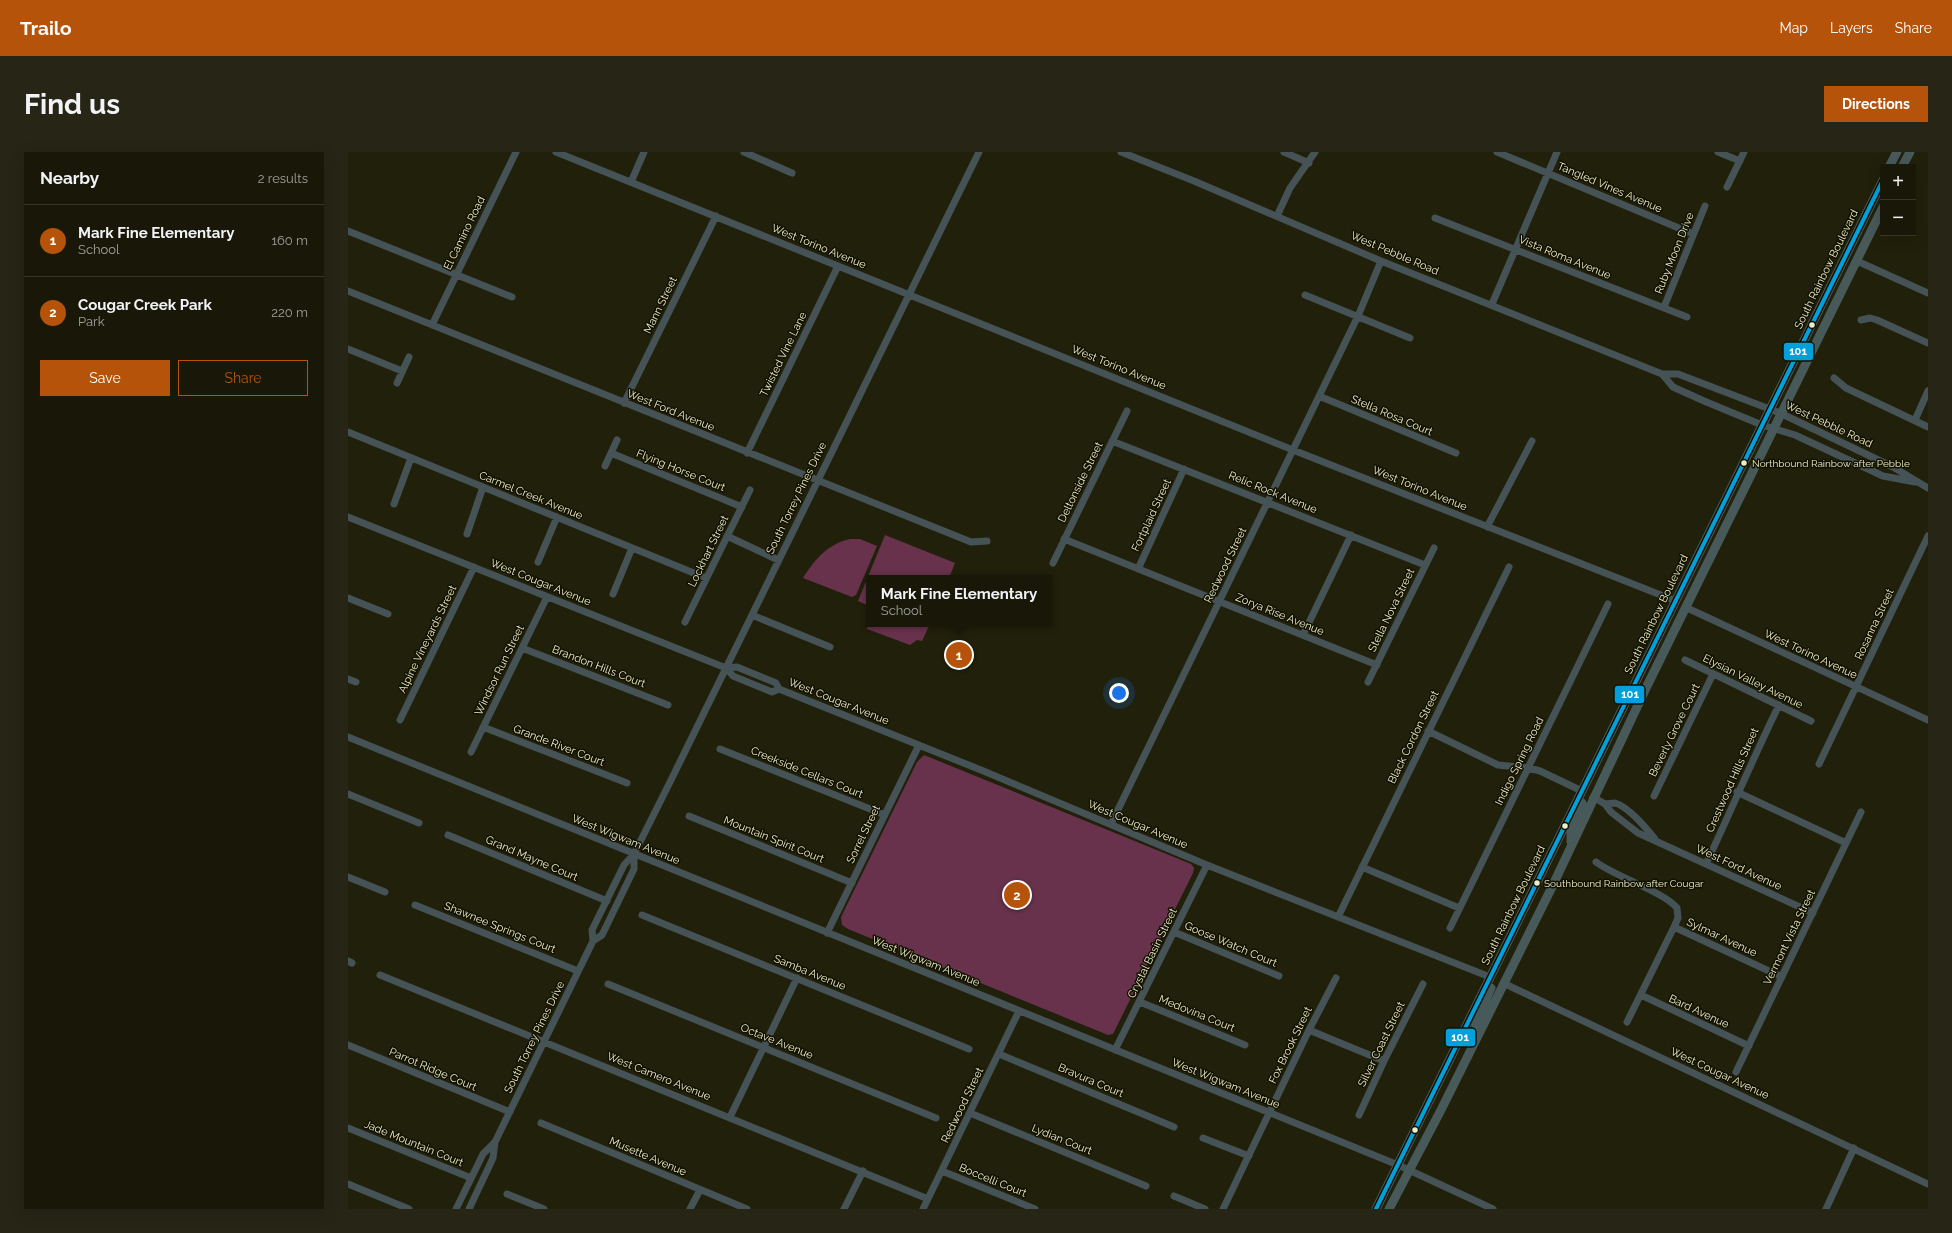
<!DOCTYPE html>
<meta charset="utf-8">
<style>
body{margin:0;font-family:Raleway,sans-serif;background:#262516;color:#f1f3f6}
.controls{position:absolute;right:12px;top:12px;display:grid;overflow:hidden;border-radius:0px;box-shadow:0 4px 16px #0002}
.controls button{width:36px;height:36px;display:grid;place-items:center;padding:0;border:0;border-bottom:1px solid #373729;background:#191808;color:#f1f3f6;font:20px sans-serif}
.you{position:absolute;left:771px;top:541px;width:14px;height:14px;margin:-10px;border:3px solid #fff;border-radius:50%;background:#1a73e8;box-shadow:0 0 0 6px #1a73e833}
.badge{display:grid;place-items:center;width:26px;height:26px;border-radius:50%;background:#b45309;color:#fff;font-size:13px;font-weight:700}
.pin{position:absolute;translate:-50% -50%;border:2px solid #fff;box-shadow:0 1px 4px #0006}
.popup{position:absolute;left:518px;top:423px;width:186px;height:52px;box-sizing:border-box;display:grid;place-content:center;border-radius:0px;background:#191808;filter:drop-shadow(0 1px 3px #0005);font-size:13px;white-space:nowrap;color:#9fa09c}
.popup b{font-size:15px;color:#f1f3f6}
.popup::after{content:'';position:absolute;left:50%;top:100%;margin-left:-8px;border:8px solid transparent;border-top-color:#191808}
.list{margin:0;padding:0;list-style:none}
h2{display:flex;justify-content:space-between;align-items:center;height:52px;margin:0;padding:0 16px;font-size:17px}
h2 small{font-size:13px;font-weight:400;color:#9fa09c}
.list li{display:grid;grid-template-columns:26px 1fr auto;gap:12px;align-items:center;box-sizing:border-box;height:72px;padding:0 16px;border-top:1px solid #373729}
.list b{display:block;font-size:15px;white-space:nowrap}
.list p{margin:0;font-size:13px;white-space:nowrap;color:#9fa09c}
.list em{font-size:13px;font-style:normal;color:#9fa09c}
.actions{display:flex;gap:8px;padding:12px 16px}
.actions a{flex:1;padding:9px 0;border:1px solid #b45309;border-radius:0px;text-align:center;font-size:14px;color:#b45309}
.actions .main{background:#b45309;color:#fff}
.map{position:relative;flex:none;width:1580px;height:1057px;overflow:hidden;border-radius:0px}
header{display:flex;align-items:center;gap:24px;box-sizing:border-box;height:56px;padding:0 20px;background:#b45309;color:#fff}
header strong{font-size:19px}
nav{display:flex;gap:22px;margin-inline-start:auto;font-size:14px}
.intro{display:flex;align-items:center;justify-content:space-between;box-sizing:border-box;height:96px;padding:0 24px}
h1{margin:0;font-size:28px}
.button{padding:10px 18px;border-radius:0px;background:#b45309;color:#fff;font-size:14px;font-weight:700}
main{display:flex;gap:24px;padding:0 24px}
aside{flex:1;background:#191808;border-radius:0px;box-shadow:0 4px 16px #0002}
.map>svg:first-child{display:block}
.green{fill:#68324c}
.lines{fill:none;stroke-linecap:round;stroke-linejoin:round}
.minor{stroke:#465356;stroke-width:7}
.major{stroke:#48595a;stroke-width:9}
.bus-1-casing{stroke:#121100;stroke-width:7}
.bus-1{stroke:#00a0dc;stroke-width:4}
.bus-dot{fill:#edeec9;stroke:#121100;stroke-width:1.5}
.labels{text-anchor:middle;stroke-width:3;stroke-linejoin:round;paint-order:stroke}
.bus-label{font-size:10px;fill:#edeec9;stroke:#121100;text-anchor:start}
.street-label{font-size:11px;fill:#edeec9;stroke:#121100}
.line-badge{stroke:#121100;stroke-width:1.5}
.badge-label{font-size:11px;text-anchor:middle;font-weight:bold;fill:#fff}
</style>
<header>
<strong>Trailo</strong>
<nav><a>Map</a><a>Layers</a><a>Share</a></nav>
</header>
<div class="intro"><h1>Find us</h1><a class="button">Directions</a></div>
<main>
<aside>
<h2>Nearby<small>2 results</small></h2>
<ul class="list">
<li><span class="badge">1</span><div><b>Mark Fine Elementary</b><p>School</p></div><em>160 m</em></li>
<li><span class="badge">2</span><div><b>Cougar Creek Park</b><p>Park</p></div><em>220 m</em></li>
</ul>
<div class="actions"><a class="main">Save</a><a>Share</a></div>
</aside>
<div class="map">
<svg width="1580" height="1057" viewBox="0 0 1580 1057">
<rect width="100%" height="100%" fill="#21200a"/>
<path class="green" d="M537 383 607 411 601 426H521V454L510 449Z
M502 387H512L529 394 508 443 504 445 455 426C467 407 480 392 502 387Z
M521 472H582L574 489 569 488 562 493 519 477Z
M576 603 843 712 846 716 845 721 765 882 760 883 500 777 494 773 493 765 569 610Z"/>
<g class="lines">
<path class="minor" d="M208 0 945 298 1328 449
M396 0 444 21
M773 0 846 29 1033 109 1314 222
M936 0 961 11
M1149 0 1345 82
M1370 0 1392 9
M283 30 296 0
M1379 35 1396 0
M929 64 942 36 967 0
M1087 66 1339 165
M0 79 164 145
M1509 109 1580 141
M0 139 623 390 639 389
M957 143 1062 186
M1144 152 1209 0
M1316 155 1357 54
M1513 168 1522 166 1529 168 1580 191
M84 173 168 0
M0 197 54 219
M1486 226 1498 236 1580 275
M49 231 61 205
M971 244 1108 301
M276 251 368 64
M1567 268 1580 239
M0 280 358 426
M764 289 1077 413
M263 301 394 355
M399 301 490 114
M257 314 269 288
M1567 330 1535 324 1447 283 1414 273 1356 249 1325 235 1314 222H1330L1432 261 1545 315 1580 336
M46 352 63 306
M0 365 378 516 389 515 428 531 431 537 633 618 859 713 1142 825
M1139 375 1184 289
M119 382 135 335
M379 384 430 408
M716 387 1029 513
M190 410 209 365
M705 411 779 259
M790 417 836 317
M265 442 284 396
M0 446 40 462
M1337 455 1580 568
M404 463 482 495
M337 470 402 338
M955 483 1003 383
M174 496 320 553
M1337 508 1463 569
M378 516 385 524 424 540 431 537
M0 527 8 530
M1020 530 1086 396
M52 568 126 415
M135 575 279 631
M1080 579 1150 613 1181 616 1192 619 1234 639
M0 585 1050 1013 1145 1057
M372 597 537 663
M123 600 199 445
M1471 612 1580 384
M1389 640 1498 691
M0 642 71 671
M1306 644 1365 522
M1245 645 1257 652 1263 660 1290 681 1465 761
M1257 652C1260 652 1264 651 1267 651 1281 655 1298 676 1307 687
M341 664 504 731
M763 672 1010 164 1033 109
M100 683 259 749
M1248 710C1268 725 1316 740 1329 756L1330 766 1326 775 1279 870
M1358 712C1383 659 1405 606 1431 553
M1014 715 1111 756
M0 725 37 740
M67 753 230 819
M294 763 621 897
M990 765 1161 415
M1326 775 1434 825
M1102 776 1260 452
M826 780 931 824
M479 781 571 593
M245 789 254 783 286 717V702
M0 809 4 811
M32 823 580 1047
M1155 831 1580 1032
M260 832 588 966
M1293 843 1401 894
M792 850 897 893
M961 878 1036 909
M0 893 162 960
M767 898 859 713
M651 902 826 975
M1388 920 1513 660
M622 961 798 1034
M1011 963 1036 909 1075 832
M382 965 449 826
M193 971 399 1057
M0 976 123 1026
M855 986 901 1004
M594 1019 687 1057
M0 1032 61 1057
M159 1042 196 1057
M826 1044 857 1057
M108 1057 135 1002 147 990
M121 1057 145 1006 147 990 245 789 244 778 276 713 286 702 325 624 631 0
M342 1057 352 1038
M496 1057 515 1019
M575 1057 671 859
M875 1057 961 878 988 826
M1478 1057 1506 996"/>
<path class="major" d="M1541 15 1549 0
M1554 15 1562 0
M1223 690V678L1234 651
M1128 884V870L1143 836
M1028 1057 1535 28
M1041 1057 1093 958 1204 735 1299 534 1535 55"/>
<defs>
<path id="bus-1" d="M1028 1057 1535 28"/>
</defs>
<use href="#bus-1" class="bus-1-casing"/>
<use href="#bus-1" class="bus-1"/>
</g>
<g class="bus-dot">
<circle cx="1464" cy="173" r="3.5"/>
<circle cx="1396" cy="311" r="3.5"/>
<circle cx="1217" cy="674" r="3.5"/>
<circle cx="1189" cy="731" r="3.5"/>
<circle cx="1067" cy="978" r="3.5"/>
</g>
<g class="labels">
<g class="bus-label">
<text x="1404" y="315">Northbound Rainbow after Pebble</text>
<text x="1196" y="735">Southbound Rainbow after Cougar</text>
</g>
<g class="street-label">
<text transform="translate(1262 35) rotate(23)" y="4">Tangled Vines Avenue</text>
<text transform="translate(116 81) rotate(-64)" y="4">El Camino Road</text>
<text transform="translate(471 94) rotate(22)" y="4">West Torino Avenue</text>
<text transform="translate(1047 101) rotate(23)" y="4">West Pebble Road</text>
<text transform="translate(1326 101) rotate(-68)" y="4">Ruby Moon Drive</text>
<text transform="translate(1217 105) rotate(22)" y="4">Vista Roma Avenue</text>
<text transform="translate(1478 117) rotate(-64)" y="4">South Rainbow Boulevard</text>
<text transform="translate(312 153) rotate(-64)" y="4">Mann Street</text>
<text transform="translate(435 202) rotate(-64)" y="4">Twisted Vine Lane</text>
<text transform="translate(771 215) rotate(22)" y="4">West Torino Avenue</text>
<text transform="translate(323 258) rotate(22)" y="4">West Ford Avenue</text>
<text transform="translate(1044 263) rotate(23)" y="4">Stella Rosa Court</text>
<text transform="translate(1481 272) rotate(25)" y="4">West Pebble Road</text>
<text transform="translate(333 318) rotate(22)" y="4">Flying Horse Court</text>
<text transform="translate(732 330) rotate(-64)" y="4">Deltonside Street</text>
<text transform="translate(1072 336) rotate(22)" y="4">West Torino Avenue</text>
<text transform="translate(925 340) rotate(22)" y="4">Relic Rock Avenue</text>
<text transform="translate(183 343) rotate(22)" y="4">Carmel Creek Avenue</text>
<text transform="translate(448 346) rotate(-64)" y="4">South Torrey Pines Drive</text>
<text transform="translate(803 363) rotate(-65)" y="4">Fortplaid Street</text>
<text transform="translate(360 399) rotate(-64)" y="4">Lockhart Street</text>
<text transform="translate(877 413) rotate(-64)" y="4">Redwood Street</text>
<text transform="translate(193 430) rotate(22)" y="4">West Cougar Avenue</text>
<text transform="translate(1043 458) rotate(-64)" y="4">Stella Nova Street</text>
<text transform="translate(932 462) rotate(22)" y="4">Zorya Rise Avenue</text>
<text transform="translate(1308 462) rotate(-64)" y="4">South Rainbow Boulevard</text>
<text transform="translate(1526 472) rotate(-65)" y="4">Rosanna Street</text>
<text transform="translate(79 487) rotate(-64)" y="4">Alpine Vineyards Street</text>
<text transform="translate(1463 502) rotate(25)" y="4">West Torino Avenue</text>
<text transform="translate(251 514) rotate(21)" y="4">Brandon Hills Court</text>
<text transform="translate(151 518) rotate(-64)" y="4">Windsor Run Street</text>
<text transform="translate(1405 529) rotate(26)" y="4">Elysian Valley Avenue</text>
<text transform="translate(491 549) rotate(22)" y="4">West Cougar Avenue</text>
<text transform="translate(1326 578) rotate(-64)" y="4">Beverly Grove Court</text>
<text transform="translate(1065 585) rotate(-64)" y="4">Black Cordon Street</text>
<text transform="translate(211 593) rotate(21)" y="4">Grande River Court</text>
<text transform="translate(1171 609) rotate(-64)" y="4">Indigo Spring Road</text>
<text transform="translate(459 620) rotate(22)" y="4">Creekside Cellars Court</text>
<text transform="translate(1384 628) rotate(-66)" y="4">Crestwood Hills Street</text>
<text transform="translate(790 672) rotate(23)" y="4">West Cougar Avenue</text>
<text transform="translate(515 682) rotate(-64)" y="4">Sorrel Street</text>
<text transform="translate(278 687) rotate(22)" y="4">West Wigwam Avenue</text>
<text transform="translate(426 687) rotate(22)" y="4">Mountain Spirit Court</text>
<text transform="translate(184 706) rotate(23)" y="4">Grand Mayne Court</text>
<text transform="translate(1391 715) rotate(25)" y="4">West Ford Avenue</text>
<text transform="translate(1165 753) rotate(-64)" y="4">South Rainbow Boulevard</text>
<text transform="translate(152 775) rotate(22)" y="4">Shawnee Springs Court</text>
<text transform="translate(1374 785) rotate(25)" y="4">Sylmar Avenue</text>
<text transform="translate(1441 785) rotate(-64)" y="4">Vermont Vista Street</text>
<text transform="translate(883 792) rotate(23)" y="4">Goose Watch Court</text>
<text transform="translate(804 801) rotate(-64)" y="4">Crystal Basin Street</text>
<text transform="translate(578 809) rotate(22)" y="4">West Wigwam Avenue</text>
<text transform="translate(462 820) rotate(22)" y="4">Samba Avenue</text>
<text transform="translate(1351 859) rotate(25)" y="4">Bard Avenue</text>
<text transform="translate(849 861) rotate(22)" y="4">Medovina Court</text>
<text transform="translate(186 885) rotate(-64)" y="4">South Torrey Pines Drive</text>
<text transform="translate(429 889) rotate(22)" y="4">Octave Avenue</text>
<text transform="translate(1033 892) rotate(-64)" y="4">Silver Coast Street</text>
<text transform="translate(942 893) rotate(-64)" y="4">Fox Brook Street</text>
<text transform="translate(85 917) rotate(23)" y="4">Parrot Ridge Court</text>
<text transform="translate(1372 921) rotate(25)" y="4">West Cougar Avenue</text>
<text transform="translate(311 924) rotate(22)" y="4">West Camero Avenue</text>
<text transform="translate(743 928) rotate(23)" y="4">Bravura Court</text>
<text transform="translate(878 931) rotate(22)" y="4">West Wigwam Avenue</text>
<text transform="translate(614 953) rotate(-64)" y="4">Redwood Street</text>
<text transform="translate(714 987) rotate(22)" y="4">Lydian Court</text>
<text transform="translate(66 991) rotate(22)" y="4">Jade Mountain Court</text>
<text transform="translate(300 1004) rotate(23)" y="4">Musette Avenue</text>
<text transform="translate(645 1028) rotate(22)" y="4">Boccelli Court</text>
</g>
</g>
<g class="line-badge">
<rect x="1435" y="190" width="31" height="19" rx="4" fill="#00a0dc"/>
<rect x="1266" y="533" width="31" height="19" rx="4" fill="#00a0dc"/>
<rect x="1097" y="876" width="31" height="19" rx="4" fill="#00a0dc"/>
</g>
<g class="badge-label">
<text x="1450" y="203">101</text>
<text x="1282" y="546">101</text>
<text x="1112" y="889">101</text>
</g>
</svg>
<div class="controls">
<button>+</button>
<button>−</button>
</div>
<div class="you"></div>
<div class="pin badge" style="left:611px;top:503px">1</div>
<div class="popup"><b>Mark Fine Elementary</b>School</div>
<div class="pin badge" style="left:669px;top:743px">2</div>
</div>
</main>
